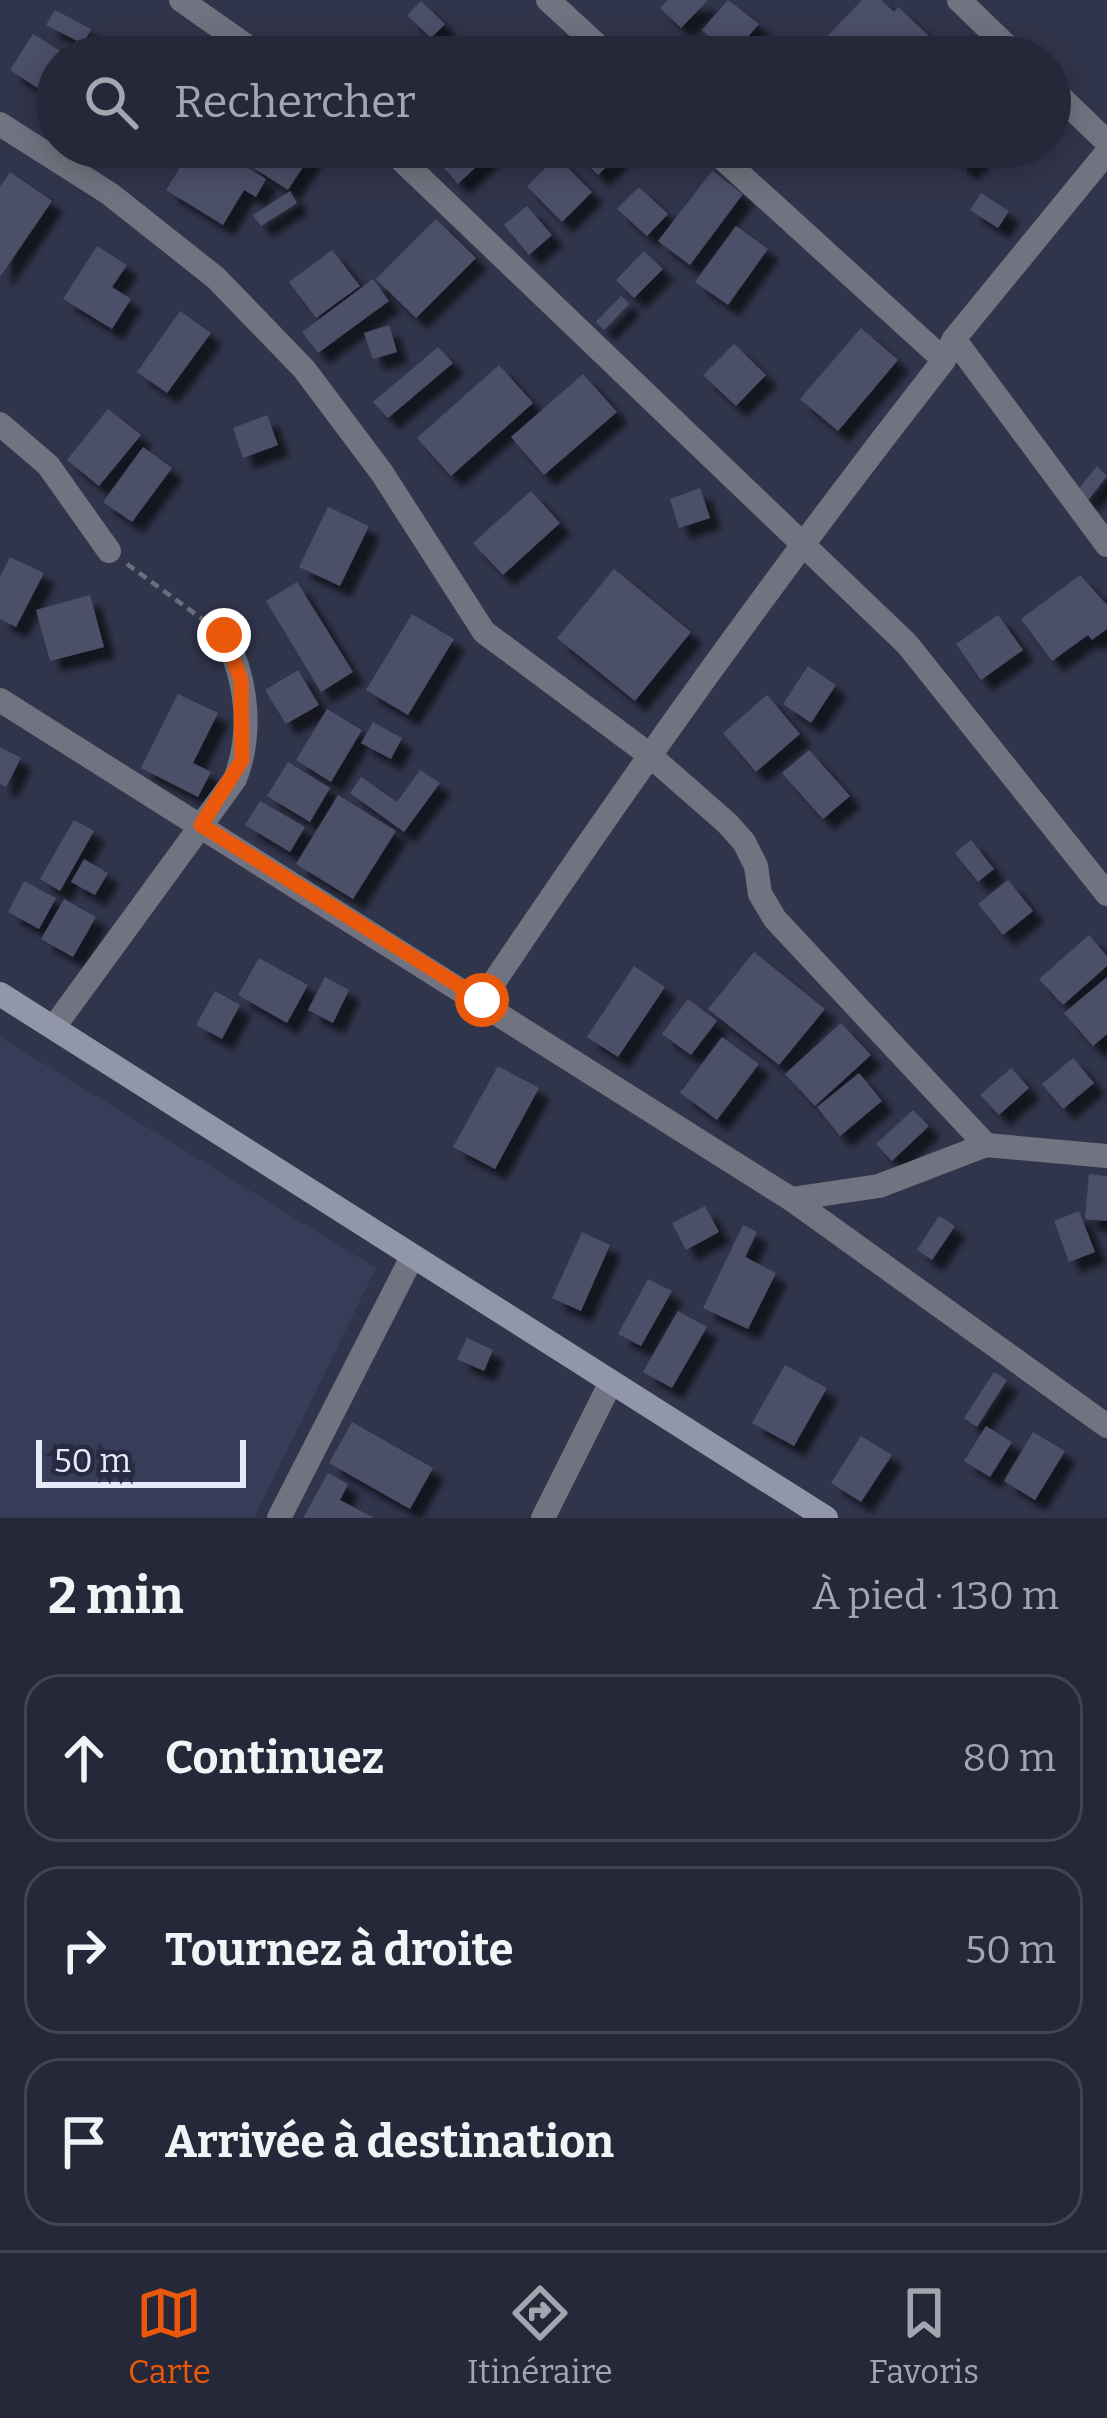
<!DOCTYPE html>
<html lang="fr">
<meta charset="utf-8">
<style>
body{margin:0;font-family:Bitter,serif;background:#313443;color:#f1f3f6}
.scale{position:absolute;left:36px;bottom:30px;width:210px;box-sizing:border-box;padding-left:12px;border:6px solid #e6e9f8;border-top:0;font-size:33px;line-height:42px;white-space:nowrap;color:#e6e9f8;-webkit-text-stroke:9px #272a41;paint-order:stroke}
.stop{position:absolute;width:36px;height:36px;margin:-27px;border:9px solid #ea580c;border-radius:50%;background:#fff}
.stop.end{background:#ea580c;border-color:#fff;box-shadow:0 3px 12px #0008}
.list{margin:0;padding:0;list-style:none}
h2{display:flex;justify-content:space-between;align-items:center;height:156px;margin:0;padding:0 48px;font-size:51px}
h2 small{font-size:39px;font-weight:400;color:#a3a6ae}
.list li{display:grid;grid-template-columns:78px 1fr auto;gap:36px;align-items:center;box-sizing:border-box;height:168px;margin:0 24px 24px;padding:0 24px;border:3px solid #424453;border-radius:36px}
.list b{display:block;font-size:45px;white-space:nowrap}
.list em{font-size:39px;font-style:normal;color:#a3a6ae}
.icon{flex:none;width:66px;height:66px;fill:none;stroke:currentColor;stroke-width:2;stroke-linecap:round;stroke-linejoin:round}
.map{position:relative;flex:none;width:1107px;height:1518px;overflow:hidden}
.search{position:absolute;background:#252838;box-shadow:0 6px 30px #0003;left:36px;right:36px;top:36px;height:132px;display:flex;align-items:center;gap:30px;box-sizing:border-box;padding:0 42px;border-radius:66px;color:#a3a6ae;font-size:45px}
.sheet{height:732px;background:#252838}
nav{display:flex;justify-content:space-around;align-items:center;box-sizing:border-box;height:168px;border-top:3px solid #424453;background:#252838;font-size:33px;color:#a3a6ae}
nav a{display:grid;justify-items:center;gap:6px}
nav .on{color:#ea580c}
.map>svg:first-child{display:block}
.built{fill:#373c59}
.building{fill:#4b4f68;filter:url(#shadow)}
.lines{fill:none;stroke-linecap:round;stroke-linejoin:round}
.path{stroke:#6a6e81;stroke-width:4.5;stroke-dasharray:9 6;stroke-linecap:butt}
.street{stroke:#717480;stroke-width:24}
.secondary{stroke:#9296a9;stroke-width:24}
.route{stroke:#ea580c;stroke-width:15}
</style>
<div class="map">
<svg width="1107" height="1518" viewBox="0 0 1107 1518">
<defs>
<filter id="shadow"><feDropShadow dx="11" dy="11" stdDeviation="3" flood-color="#0009"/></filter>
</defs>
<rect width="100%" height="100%" fill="#31354b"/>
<path class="built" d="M0 1037 376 1268 254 1518H0Z"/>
<path class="building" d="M668 0H708L681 28 660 8Z
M728 0 759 24 732 55 702 30Z
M862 0H881L894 12 898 7 928 35 922 41 939 57H833L822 42Z
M421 1 445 24 431 38 407 15Z
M55 10 91 29 83 44 46 25Z
M33 34 70 57H57V88L51 97 10 70Z
M193 147H213L266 179 256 197 244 190 223 225 166 190Z
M257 147H302L312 153 288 190 246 163Z
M445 147H497L458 184 434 157Z
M571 147H627L598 175Z
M944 147H972L980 156 965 169Z
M557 157 592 192 562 222 527 186Z
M712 171 743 194 690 265 658 241Z
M10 172 52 201 0 277V187Z
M639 187 668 214 647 236 617 209Z
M290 191 297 203 261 226 253 215Z
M981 193 1009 211 998 228 970 210Z
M527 206 552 235 529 255 504 225Z
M436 219 476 258 416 318 376 279Z
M736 226 768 249 728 305 695 282Z
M97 246 127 265 112 287 131 299 112 329 63 299Z
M332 250 360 286 316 318 289 282Z
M644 251 663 269 634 298 616 280Z
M373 279 389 301 318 353 302 332Z
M621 296 629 304 604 330 596 322Z
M180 311 211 333 167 393 137 372Z
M389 325 397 352 373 359 364 333Z
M861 328 898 360 838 431 800 399Z
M734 344 766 375 736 406 703 375Z
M438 347 453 363 388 418 373 402Z
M499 365 533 403 451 476 417 438Z
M583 374 617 412 544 475 511 437Z
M108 409 141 435 99 486 67 460Z
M267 415 278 445 243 458 233 428Z
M143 447 172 468 132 522 103 502Z
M1097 466 1107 476 1088 500 1077 491Z
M700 488 710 518 679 528 670 499Z
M531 491 560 523 503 575 473 543Z
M328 507 369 526 340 586 299 567Z
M10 557 44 573 16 627 0 619V577Z
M614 569 691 632 635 701 557 638Z
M1080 575 1107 605V629L1092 640 1088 635 1052 661 1021 619Z
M297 582 353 672 321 692 266 601Z
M90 595 104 647 50 661 36 610Z
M412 614 454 639 408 715 366 690Z
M998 615 1023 650 981 680 956 644Z
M808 666 836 685 811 723 783 704Z
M298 670 319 705 286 724 265 690Z
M178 694 218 713 193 763 211 772 198 797 141 768Z
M767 695 800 734 756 772 723 733Z
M327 709 362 730 331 782 296 760Z
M373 722 402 738 391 759 361 743Z
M0 747 21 758 6 787 0 784Z
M809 750 850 796 823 819 782 773Z
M288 762 330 788 310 822 267 796Z
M420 770 440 783 404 832 350 793 361 777 397 802Z
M338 795 396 831 353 899 296 864Z
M260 801 305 827 290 852 245 825Z
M74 820 94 831 60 891 40 879Z
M971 840 994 869 978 882 955 853Z
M84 859 108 873 95 895 71 882Z
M1008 880 1033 911 1003 935 978 904Z
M24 881 56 898 39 929 8 912Z
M64 899 96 917 73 957 41 939Z
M1089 935 1107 956V966L1063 1005 1039 979Z
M754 952 825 1009 779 1065 708 1009Z
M259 958 308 985 287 1023 238 995Z
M634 966 665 987 618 1057 587 1037Z
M325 977 349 990 333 1023 308 1010Z
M1107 977V1034L1093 1046 1064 1013Z
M215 991 240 1005 222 1039 196 1025Z
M688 999 717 1021 691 1055 662 1034Z
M841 1023 871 1055 815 1106 785 1074Z
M722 1037 759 1064 717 1120 680 1093Z
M1073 1058 1094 1083 1063 1109 1042 1084Z
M498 1066 539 1088 495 1169 453 1147Z
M1011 1068 1029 1088 999 1115 980 1095Z
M859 1073 882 1101 840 1136 817 1107Z
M913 1110 929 1126 892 1161 876 1144Z
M1089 1174 1107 1176V1221L1085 1219Z
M705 1206 719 1232 686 1250 672 1223Z
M1079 1211 1095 1252 1069 1262 1054 1221Z
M939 1216 955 1226 932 1260 917 1250Z
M743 1225 757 1232 745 1257 776 1273 748 1329 703 1308Z
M582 1232 610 1245 581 1311 552 1298Z
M648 1279 672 1291 641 1346 618 1334Z
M678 1311 707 1327 672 1388 643 1372Z
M467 1338 493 1350 484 1371 457 1359Z
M785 1365 827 1388 794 1446 752 1423Z
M994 1372 1007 1380 977 1427 964 1418Z
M352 1422 433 1468 410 1509 329 1463Z
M986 1426 1012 1442 990 1477 964 1461Z
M1033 1432 1065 1451 1035 1500 1004 1481Z
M861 1436 892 1455 861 1502 831 1483Z
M328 1473 348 1484 340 1500 374 1518H303Z"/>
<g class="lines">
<path class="path" d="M127 564 205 621"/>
<path class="street" d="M181 0 262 57
M548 0 610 57
M959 0 1018 57
M1050 87 1107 142
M0 124 110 194 216 278 304 369 382 473 484 632 647 753 727 823 744 842 756 866 760 894 775 919 986 1145
M388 147 907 644 1107 894
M710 147 944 360
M954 339 1107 545
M0 424 48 465 109 551
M0 700 791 1199 1107 1426
M482 1000C629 780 781 568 944 360L954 339 1107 152
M54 1027 235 779C253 733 247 678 224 635
M791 1199 879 1186 986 1145 1107 1156
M279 1518 411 1259
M543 1518 610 1384"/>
<path class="secondary" d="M0 994 826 1518"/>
</g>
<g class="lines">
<path class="route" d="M224 635 241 680 242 760 201 825 482 1000"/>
</g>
</svg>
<div class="scale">50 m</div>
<div class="stop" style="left:482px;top:1000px"></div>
<div class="stop end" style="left:224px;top:635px"></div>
<div class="search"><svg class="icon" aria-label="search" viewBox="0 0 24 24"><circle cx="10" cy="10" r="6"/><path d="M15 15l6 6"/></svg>Rechercher</div>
</div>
<section class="sheet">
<h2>2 min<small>À pied · 130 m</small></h2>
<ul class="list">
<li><svg class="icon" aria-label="ahead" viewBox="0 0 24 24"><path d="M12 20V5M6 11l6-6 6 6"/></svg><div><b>Continuez</b></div><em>80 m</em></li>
<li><svg class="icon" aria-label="right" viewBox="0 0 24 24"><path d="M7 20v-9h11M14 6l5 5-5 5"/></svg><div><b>Tournez à droite</b></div><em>50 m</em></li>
<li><svg class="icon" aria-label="arrive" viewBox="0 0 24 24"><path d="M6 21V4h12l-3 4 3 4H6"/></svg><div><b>Arrivée à destination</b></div></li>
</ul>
</section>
<nav>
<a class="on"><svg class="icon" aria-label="map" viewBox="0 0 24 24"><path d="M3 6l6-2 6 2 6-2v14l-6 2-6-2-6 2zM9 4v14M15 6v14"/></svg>Carte</a>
<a><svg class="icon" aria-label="directions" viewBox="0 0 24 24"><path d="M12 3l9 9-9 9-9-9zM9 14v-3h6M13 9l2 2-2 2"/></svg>Itinéraire</a>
<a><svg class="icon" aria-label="saved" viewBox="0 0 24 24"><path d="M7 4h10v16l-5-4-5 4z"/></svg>Favoris</a>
</nav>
